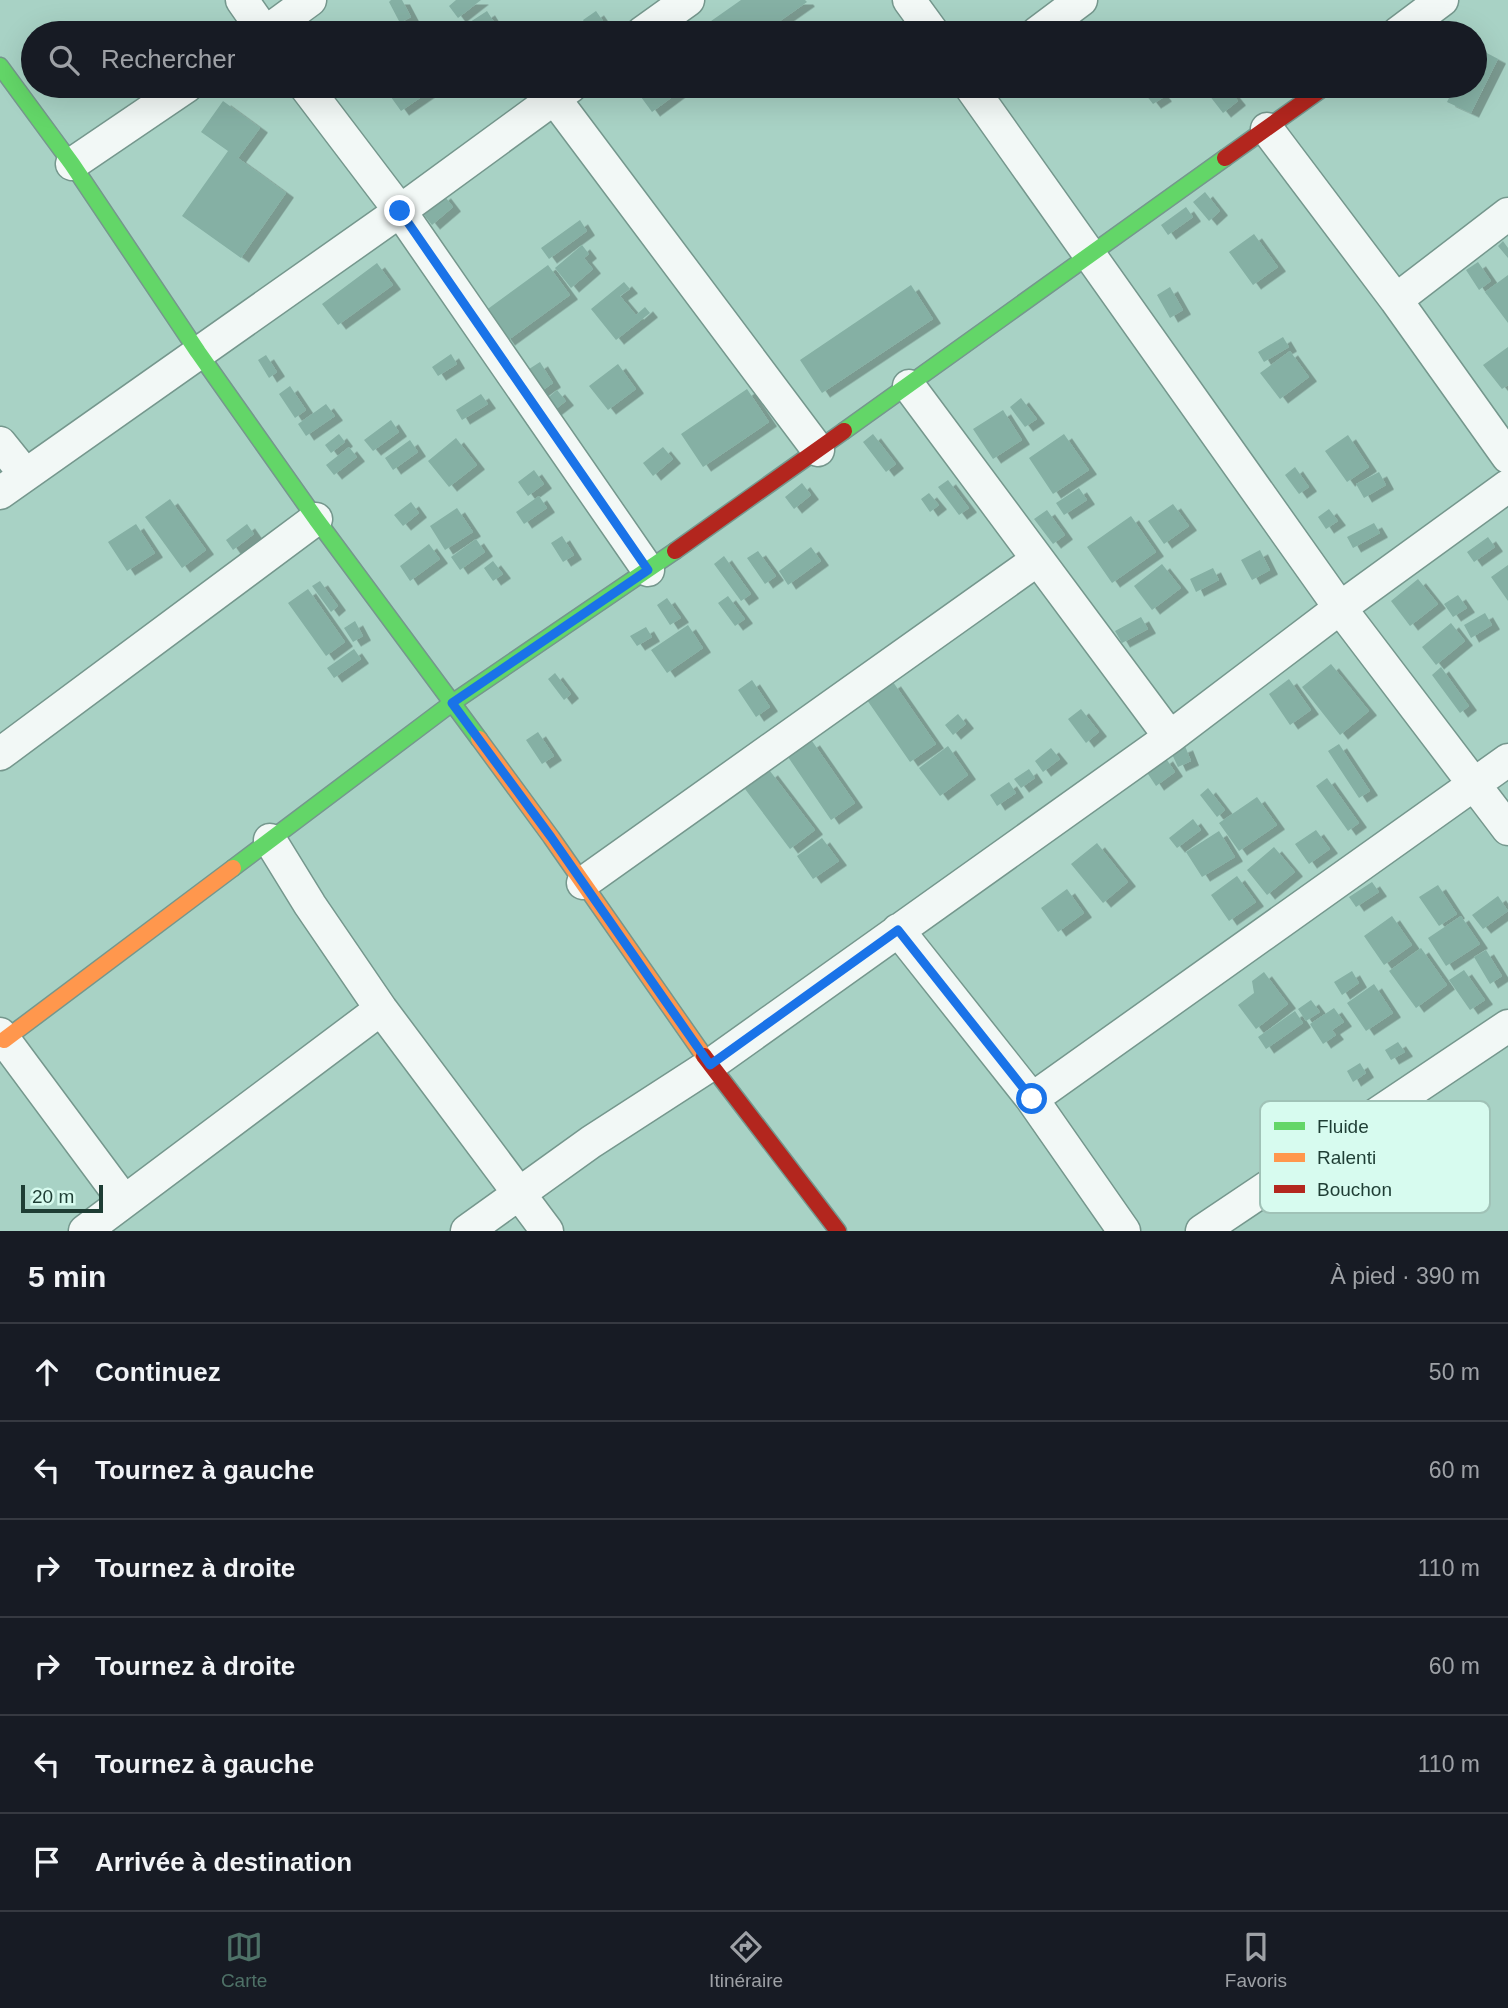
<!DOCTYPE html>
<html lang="fr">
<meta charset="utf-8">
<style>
body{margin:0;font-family:Helvetica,sans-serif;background:#20242c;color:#f1f3f6}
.scale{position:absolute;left:21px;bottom:18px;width:82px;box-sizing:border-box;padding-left:7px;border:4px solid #1e3d34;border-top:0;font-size:19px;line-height:24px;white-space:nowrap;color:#1e3d34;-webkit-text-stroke:5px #d7fbef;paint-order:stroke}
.stop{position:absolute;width:21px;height:21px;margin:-16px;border:5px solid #1a73e8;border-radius:50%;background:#fff}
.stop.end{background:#1a73e8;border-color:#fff;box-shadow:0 2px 7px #0008}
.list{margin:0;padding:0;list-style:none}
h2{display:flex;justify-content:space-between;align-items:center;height:91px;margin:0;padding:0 28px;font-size:30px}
h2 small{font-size:23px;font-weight:400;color:#9ea1a6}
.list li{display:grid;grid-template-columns:46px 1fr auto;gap:21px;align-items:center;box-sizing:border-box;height:98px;padding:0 28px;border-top:2px solid #363941}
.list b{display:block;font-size:26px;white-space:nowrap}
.list em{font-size:23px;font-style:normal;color:#9ea1a6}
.icon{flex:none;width:38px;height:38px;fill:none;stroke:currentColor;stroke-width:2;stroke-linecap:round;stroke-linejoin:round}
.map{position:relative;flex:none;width:1508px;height:1231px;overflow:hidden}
.search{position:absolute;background:#171b24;box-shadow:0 7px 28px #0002;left:21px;right:21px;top:21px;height:77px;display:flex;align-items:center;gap:18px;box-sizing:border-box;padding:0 24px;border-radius:38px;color:#9ea1a6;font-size:26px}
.sheet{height:679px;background:#171b24}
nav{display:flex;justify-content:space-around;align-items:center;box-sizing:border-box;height:98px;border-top:2px solid #363941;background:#171b24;font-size:19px;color:#9ea1a6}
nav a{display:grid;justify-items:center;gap:4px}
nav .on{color:#4e7167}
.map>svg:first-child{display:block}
.building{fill:#85b0a4;filter:url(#shadow)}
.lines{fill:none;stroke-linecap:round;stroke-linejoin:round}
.street-casing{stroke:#75978d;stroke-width:35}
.fast-casing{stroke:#75978d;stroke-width:19}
.slow-casing{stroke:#75978d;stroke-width:19}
.jam-casing{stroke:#75978d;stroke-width:19}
.street{stroke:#f2f8f6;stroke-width:32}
.fast{stroke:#63d668;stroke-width:16}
.slow{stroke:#ff974d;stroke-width:16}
.jam{stroke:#b3261e;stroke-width:16}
.route{stroke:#1a73e8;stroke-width:9}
.key{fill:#d7fbef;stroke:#a0c2b7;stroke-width:2}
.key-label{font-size:19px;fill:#1e3d34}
</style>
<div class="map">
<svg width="1508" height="1231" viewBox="0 0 1508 1231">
<defs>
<filter id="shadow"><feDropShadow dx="8" dy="4.5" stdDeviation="0" flood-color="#0004"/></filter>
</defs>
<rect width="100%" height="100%" fill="#a8d2c5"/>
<path class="building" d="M391 0H402L411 17 400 23 389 2Z
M456 0H481L458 18 449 6Z
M741 0H805L807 2 763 33H694Z
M487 11 494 22 476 33H472L467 24Z
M596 11 603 21 589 30 583 20Z
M1213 23 1221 33H1201Z
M1475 47 1498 59 1471 113 1447 102 1455 86H1475Z
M383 86H430L433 89 401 111Z
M633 86H675L679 92 652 112Z
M1139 86H1155L1164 97 1153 104Z
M1202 86H1226L1238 101 1223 113Z
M223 101 260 128 238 158 286 193 241 258 182 216 228 151 201 132Z
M1205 192 1220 211 1209 221 1193 202Z
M443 194 453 207 432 225 421 211Z
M1186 207 1193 217 1168 235 1161 225Z
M580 220 587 231 549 259 541 248Z
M1254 234 1278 267 1253 285 1229 252Z
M1503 241 1508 248V258L1498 246Z
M582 245 589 254 584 258 593 269 571 288 555 268Z
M1478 262 1491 281 1479 290 1466 270Z
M377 263 393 285 338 325 322 304Z
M548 265 570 295 507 341 485 311Z
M1508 275V323L1485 292Z
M624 282 630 289 620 296 636 315 645 307 650 313 616 340 591 309Z
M911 285 933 319 822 393 800 360Z
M1170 287 1183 310 1170 318 1157 295Z
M1283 337 1289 347 1264 362 1258 352Z
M1508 347V385L1502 389 1483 365Z
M1290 351 1309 377 1280 399 1260 373Z
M451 354 457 364 438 376 432 367Z
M266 355 277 372 269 378 258 360Z
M540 362 553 383 540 392 526 371Z
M618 364 636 389 608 410 589 386Z
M290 386 306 410 295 418 279 394Z
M747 389 769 422 703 467 681 434Z
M557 390 566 401 552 412 543 402Z
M481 394 488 404 462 420 456 410Z
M1021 398 1037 419 1025 427 1010 407Z
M326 404 335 416 306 436 298 424Z
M1003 410 1022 440 993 459 973 429Z
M391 420 399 432 373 451 364 440Z
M339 434 345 442 331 453 325 445Z
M873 434 896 464 886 472 863 442Z
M1064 434 1089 470 1053 494 1029 458Z
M1348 435 1369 467 1347 482 1325 451Z
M456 438 477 465 449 487 428 461Z
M410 440 418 452 393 470 385 458Z
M349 447 357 457 334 475 326 465Z
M663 447 673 459 653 476 643 463Z
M1295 467 1309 487 1299 494 1285 475Z
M534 470 544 484 528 496 518 482Z
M1379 472 1386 485 1364 498 1356 484Z
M948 480 969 508 959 515 938 487Z
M802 483 811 495 794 509 785 497Z
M1079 488 1087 500 1064 515 1056 503Z
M929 493 939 505 930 512 921 499Z
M539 496 547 508 524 524 516 512Z
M170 499 206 550 182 568 145 517Z
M411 502 419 513 403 526 394 515Z
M1173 504 1189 526 1164 544 1148 521Z
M457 508 473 532 445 550 430 526Z
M1329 509 1338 521 1326 529 1318 517Z
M1047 510 1065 535 1053 544 1034 519Z
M1131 516 1156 552 1112 583 1087 547Z
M1374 523 1380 533 1353 548 1347 537Z
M136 524 155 553 127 571 108 542Z
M247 524 254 534 233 550 226 540Z
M562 536 574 555 563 562 551 543Z
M1488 537 1495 547 1474 562 1467 552Z
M476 539 485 552 460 570 451 557Z
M429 544 440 559 410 581 400 566Z
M811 547 821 561 788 585 779 571Z
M1260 550 1270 570 1252 580 1241 560Z
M758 551 776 576 765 584 747 558Z
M724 556 751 594 741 601 714 564Z
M493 561 503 574 493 581 484 568Z
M1162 564 1181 588 1152 610 1134 586Z
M1508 565V601L1491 577Z
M1213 568 1219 580 1196 592 1190 579Z
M1418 579 1438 604 1410 626 1391 601Z
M320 581 338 606 331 612 312 586Z
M308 589 345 642 326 656 288 603Z
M1458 595 1467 608 1453 617 1444 604Z
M728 596 745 619 735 626 718 603Z
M667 598 681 618 670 625 657 605Z
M1485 613 1492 625 1471 638 1464 625Z
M1141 617 1148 629 1122 643 1115 631Z
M355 621 363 636 353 642 344 628Z
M1451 623 1465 641 1436 665 1422 647Z
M688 625 703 648 667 673 651 650Z
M646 627 652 637 637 646 630 636Z
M354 649 361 659 334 678 327 668Z
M1331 664 1369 711 1340 735 1302 687Z
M1441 667 1469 706 1460 713 1432 675Z
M555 673 571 694 564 700 548 679Z
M1289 679 1311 710 1290 725 1269 694Z
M752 680 770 707 756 717 738 690Z
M893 682 936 744 910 762 867 700Z
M1081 709 1099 732 1086 743 1068 719Z
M958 714 966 724 953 735 945 725Z
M538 732 554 756 542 764 526 740Z
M812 741 855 803 831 820 788 757Z
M1339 744 1370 791 1359 798 1328 751Z
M948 746 968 775 940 796 919 768Z
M1185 746 1191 761 1178 767 1171 752Z
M1051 748 1060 759 1043 772 1035 761Z
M1165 757 1175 772 1156 786 1146 771Z
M1029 769 1035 778 1021 788 1014 779Z
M770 771 815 830 790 849 745 789Z
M1327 778 1359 823 1348 831 1316 786Z
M1009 782 1016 793 997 806 990 795Z
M1208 788 1225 810 1217 817 1200 795Z
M1257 797 1277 825 1239 851 1219 823Z
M1193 819 1201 830 1177 848 1169 838Z
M1316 830 1330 849 1309 864 1295 844Z
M1219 831 1235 857 1202 877 1186 852Z
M822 838 839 861 813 879 797 856Z
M1097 843 1128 882 1103 903 1071 864Z
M1274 847 1295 872 1267 895 1247 870Z
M1237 876 1256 902 1229 921 1211 895Z
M1372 882 1379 892 1356 907 1349 897Z
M1438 885 1457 914 1439 926 1419 897Z
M1067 889 1084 913 1058 932 1041 908Z
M1498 896 1508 911 1483 929 1472 915Z
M1392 916 1412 945 1384 965 1364 936Z
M1461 916 1480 944 1446 966 1428 938Z
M1421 948 1447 985 1416 1008 1389 971Z
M1486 950 1502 976 1490 984 1474 957Z
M1464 970 1485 1000 1470 1010 1449 980Z
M1352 971 1359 983 1342 995 1334 982Z
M1264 972 1288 1004 1256 1029 1238 1005 1254 993 1252 981Z
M1374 984 1393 1013 1366 1031 1347 1003Z
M1311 1000 1320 1012 1306 1021 1298 1009Z
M1334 1008 1344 1022 1332 1030 1336 1035 1323 1044 1310 1024Z
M1295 1011 1303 1023 1266 1049 1258 1037Z
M1398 1042 1405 1052 1391 1060 1385 1050Z
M1360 1063 1366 1073 1353 1082 1347 1071Z"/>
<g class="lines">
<defs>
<path id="street" d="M242 0 265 33
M909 0 933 33
M265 33 310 0
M642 33 688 0
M1037 33 1081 0
M1398 33 1442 0
M305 86 400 211 648 570
M970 86 1340 608 1508 829
M554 98 818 450
M1267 129 1396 300 1508 457
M72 164 187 86
M1396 300 1508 214
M909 386 1170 737
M0 443 25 474
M0 493 400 211 571 86
M0 754 316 519
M270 840 310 905 381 1009 547 1231
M583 883 1037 560
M898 930 1032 1099 1124 1231
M0 1034 124 1201
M1032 1099 1508 760
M85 1231 381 1009
M467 1231 591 1142 710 1065 1170 737 1340 608 1508 486
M1202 1231 1508 1026"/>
<path id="fast" d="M0 66 72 164 198 352 316 519 479 739
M844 431 1225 158
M233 868 452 703 675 551"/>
<path id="slow" d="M479 739 551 837 704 1056
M4 1040 233 868"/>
<path id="jam" d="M1225 158 1326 86
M675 551 844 431
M704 1056 838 1231"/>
</defs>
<use href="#street" class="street-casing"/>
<use href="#fast" class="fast-casing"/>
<use href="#slow" class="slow-casing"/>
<use href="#jam" class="jam-casing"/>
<use href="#street" class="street"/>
<use href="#fast" class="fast"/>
<use href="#slow" class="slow"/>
<use href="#jam" class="jam"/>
</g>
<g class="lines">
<path class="route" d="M400 211 648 570 452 703 551 837 710 1065 898 930 1032 1099"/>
</g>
<rect x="1260" y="1101" width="230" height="112" rx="10" class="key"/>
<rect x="1274" y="1122" width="31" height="8" fill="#63d668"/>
<rect x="1274" y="1153" width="31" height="9" fill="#ff974d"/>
<rect x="1274" y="1185" width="31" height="8" fill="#b3261e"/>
<g class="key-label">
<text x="1317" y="1133">Fluide</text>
<text x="1317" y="1164">Ralenti</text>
<text x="1317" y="1196">Bouchon</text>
</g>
</svg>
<div class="scale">20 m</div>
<div class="stop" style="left:1032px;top:1099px"></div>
<div class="stop end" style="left:400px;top:211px"></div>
<div class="search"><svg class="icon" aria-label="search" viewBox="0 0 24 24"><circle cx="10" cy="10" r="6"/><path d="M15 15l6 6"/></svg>Rechercher</div>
</div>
<section class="sheet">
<h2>5 min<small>À pied · 390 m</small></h2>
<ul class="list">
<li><svg class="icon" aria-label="ahead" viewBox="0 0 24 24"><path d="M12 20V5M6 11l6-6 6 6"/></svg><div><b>Continuez</b></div><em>50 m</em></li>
<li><svg class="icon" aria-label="left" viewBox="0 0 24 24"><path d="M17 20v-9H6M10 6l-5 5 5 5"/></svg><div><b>Tournez à gauche</b></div><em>60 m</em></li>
<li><svg class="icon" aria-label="right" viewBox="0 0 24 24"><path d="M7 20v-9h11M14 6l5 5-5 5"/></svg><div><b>Tournez à droite</b></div><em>110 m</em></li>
<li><svg class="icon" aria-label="right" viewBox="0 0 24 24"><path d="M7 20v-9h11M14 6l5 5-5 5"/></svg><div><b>Tournez à droite</b></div><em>60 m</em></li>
<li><svg class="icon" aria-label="left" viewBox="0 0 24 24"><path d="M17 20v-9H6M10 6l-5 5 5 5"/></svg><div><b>Tournez à gauche</b></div><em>110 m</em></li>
<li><svg class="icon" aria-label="arrive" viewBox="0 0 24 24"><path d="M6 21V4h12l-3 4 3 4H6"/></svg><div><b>Arrivée à destination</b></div></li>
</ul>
</section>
<nav>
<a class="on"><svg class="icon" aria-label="map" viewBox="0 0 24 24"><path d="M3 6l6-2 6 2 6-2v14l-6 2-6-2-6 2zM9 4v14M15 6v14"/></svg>Carte</a>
<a><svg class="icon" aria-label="directions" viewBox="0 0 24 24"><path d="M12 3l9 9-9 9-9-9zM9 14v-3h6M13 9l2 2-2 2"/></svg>Itinéraire</a>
<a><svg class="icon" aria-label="saved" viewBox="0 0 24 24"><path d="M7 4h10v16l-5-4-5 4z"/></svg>Favoris</a>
</nav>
